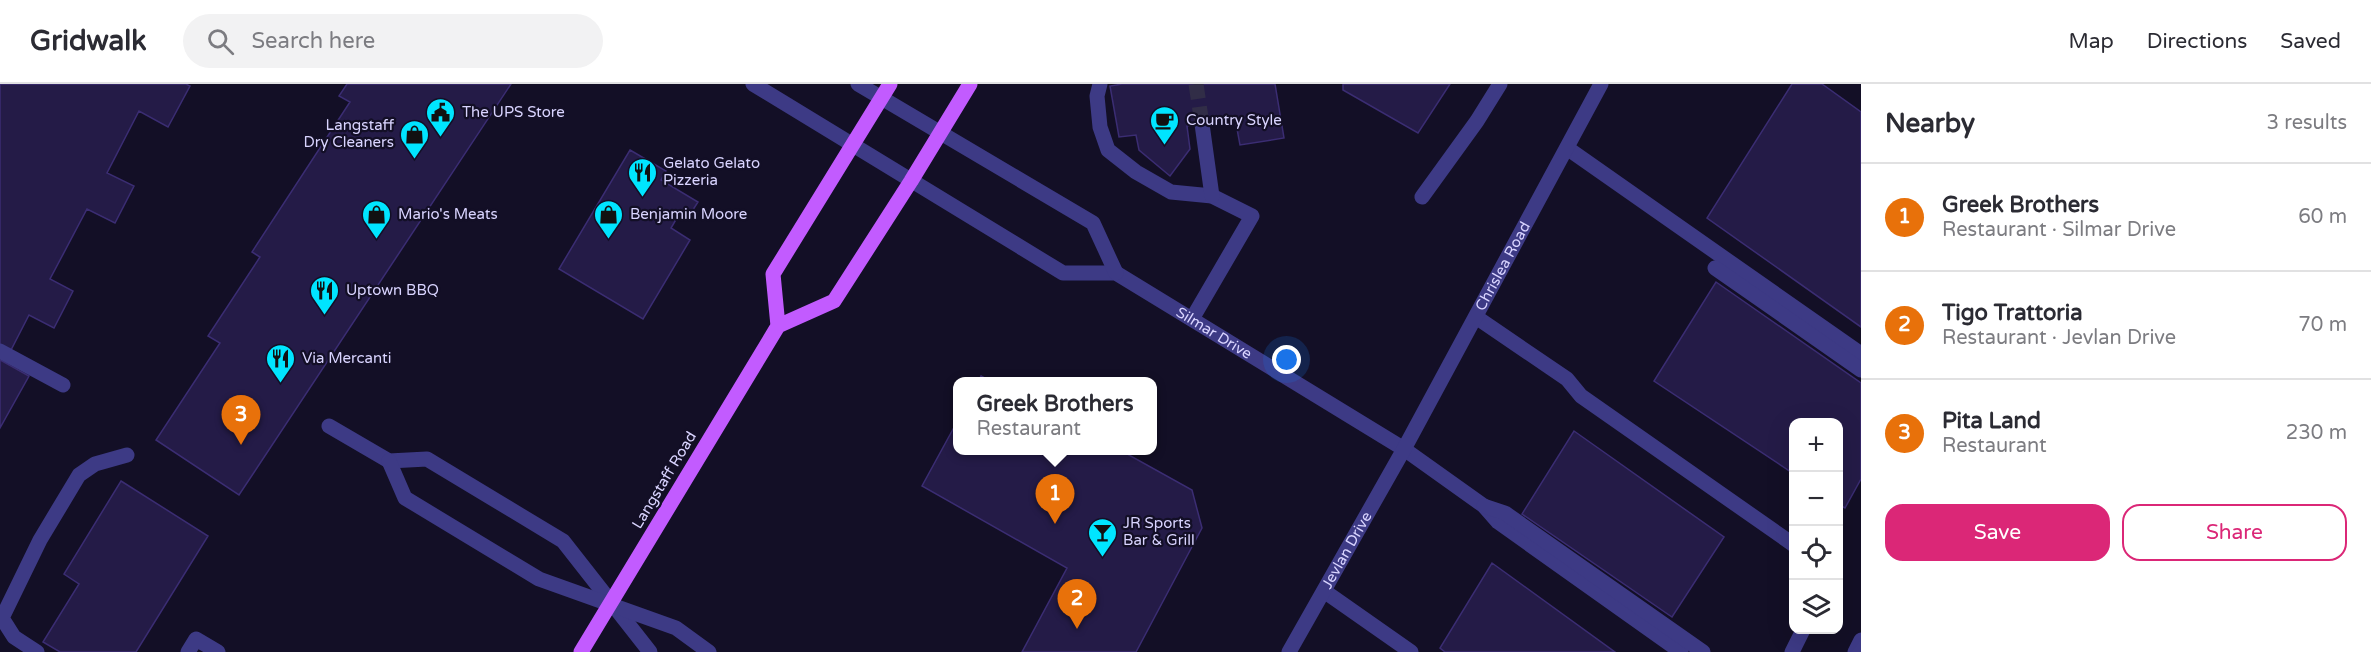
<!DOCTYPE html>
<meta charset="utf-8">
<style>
body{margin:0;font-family:"Varela Round",sans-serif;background:#f2f2f3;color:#2b2b33}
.controls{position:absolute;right:18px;bottom:18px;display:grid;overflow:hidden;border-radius:12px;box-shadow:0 6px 24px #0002}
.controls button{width:54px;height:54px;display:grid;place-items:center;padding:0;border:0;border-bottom:2px solid #e1e1e2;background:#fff;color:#2b2b33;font:30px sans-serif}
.you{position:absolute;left:1287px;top:276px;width:21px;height:21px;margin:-15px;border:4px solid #fff;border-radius:50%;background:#1a73e8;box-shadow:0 0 0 9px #1a73e833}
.badge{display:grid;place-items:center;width:39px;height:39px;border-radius:50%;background:#db2777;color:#fff;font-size:20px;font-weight:700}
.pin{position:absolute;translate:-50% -50px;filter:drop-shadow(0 2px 3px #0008)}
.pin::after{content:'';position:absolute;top:32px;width:21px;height:18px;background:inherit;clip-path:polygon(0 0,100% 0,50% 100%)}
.popup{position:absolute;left:953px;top:293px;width:204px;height:78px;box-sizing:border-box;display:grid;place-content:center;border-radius:12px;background:#fff;filter:drop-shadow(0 2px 4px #0005);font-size:20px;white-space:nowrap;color:#7c7c81}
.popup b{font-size:22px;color:#2b2b33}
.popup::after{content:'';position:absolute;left:50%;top:100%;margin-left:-12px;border:12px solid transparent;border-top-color:#fff}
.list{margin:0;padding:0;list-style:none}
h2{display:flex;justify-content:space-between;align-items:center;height:78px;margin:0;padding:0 24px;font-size:26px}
h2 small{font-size:20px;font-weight:400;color:#7c7c81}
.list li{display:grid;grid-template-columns:39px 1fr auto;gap:18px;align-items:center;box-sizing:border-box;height:108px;padding:0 24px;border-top:2px solid #e1e1e2}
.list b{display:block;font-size:22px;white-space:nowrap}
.list p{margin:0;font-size:20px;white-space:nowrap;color:#7c7c81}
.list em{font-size:20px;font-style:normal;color:#7c7c81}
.actions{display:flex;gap:12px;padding:18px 24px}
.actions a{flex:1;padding:14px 0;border:2px solid #db2777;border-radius:18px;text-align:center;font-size:21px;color:#db2777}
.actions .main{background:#db2777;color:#fff}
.icon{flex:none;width:33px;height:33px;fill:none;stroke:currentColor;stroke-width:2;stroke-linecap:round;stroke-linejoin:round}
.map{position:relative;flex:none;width:1861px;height:568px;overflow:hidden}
header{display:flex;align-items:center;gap:36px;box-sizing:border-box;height:84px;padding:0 30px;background:#fff;border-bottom:2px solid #e1e1e2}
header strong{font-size:28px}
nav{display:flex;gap:33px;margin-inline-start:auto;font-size:21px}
.search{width:420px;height:54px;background:#f2f2f3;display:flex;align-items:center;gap:15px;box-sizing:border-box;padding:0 21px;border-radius:33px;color:#7c7c81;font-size:22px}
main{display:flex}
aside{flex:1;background:#fff}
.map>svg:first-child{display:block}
.building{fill:#241b47;stroke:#3b2d73;stroke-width:1.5}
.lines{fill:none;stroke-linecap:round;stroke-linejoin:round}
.minor-tunnel{stroke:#312d47;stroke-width:15;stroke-dasharray:15 8;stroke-linecap:butt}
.minor{stroke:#3d3a85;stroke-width:15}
.major{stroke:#c25bff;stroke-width:15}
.labels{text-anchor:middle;stroke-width:4.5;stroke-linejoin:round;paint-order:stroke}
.poi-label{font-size:15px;fill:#d9d4ff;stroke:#130f26;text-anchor:start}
.street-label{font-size:15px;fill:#d9d4ff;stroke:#130f26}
</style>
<header>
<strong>Gridwalk</strong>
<div class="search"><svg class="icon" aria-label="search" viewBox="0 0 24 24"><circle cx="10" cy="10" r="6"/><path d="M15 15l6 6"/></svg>Search here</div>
<nav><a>Map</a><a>Directions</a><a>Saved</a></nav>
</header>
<main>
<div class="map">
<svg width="1861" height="568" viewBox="0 0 1861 568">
<rect width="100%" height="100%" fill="#130f26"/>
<path class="building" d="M0 0H186L190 2 168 43 139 27 107 89 134 102 115 139 87 125 50 195 73 207 54 244 29 231 11 266 0 261Z
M347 0H511L239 411 156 356 220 259 208 252 260 173 252 168 350 18 339 12Z
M1122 0H1275L1284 54 1240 61 1235 34 1187 42 1190 65 1170 92 1139 66 1136 51 1119 53 1110 2Z
M1343 0H1450L1418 49 1343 6Z
M1792 0H1822L1861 28V243L1707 134Z
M630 66 666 87 661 96 698 118 689 132 681 127 671 144 690 156 643 235 559 185Z
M1716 198 1861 299V395L1845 424 1838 420V338H1794V390L1654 297Z
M0 276 29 292 0 344Z
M981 292 992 298H978Z
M958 336V366H1120L1192 406 1202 444 1136 568H1022L1067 484 922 402Z
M1574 347 1724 453 1672 533 1522 430Z
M121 397 208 452 136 568H60L43 558 79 500 64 490Z
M1492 479 1615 568H1445L1440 564Z"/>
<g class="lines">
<path class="minor-tunnel" d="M1196 0 1202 40"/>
<g class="minor">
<path id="s1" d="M753 0 1063 189H1116L1404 365 1484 422 1498 438 1681 568"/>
<path d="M858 0 1093 139 1116 189"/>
<path d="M1100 0 1097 12 1100 43 1108 66 1136 88 1171 108 1212 112 1252 132 1192 235"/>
<path d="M1202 40 1212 112"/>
<path d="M1567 64 1861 270"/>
<path d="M1422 113 1477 37 1500 0"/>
<path d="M1715 184 1861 286"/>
<path d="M1476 233 1567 295 1581 312 1794 461"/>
<path d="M0 267 63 301"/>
<path d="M329 342 389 377 427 375 563 457 650 568"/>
<path d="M389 377 405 414 539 495 676 544 709 568"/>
<path d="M1484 422 1505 429 1703 568"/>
<path d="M1324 507 1411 568"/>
<path d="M37 568 14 553 2 534 40 456 79 391 95 380 127 371"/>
<path d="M188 568 196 555 218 568"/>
<path id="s2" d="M1289 568 1404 365 1601 0"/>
<path d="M1792 568 1803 546"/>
<path d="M1855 568 1861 556"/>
</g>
<path class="major" d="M778 242 773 190 890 0
M581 568 778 242 834 217 911 97 970 0"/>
</g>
<defs>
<symbol id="civic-pin" viewBox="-11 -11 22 30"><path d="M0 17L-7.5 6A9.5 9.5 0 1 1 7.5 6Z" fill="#00e5ff" stroke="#130f26"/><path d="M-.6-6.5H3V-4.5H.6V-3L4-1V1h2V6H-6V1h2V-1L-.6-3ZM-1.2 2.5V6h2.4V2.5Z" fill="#111"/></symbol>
<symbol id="cafe-pin" viewBox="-11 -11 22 30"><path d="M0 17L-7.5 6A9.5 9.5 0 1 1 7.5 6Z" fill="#00e5ff" stroke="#130f26"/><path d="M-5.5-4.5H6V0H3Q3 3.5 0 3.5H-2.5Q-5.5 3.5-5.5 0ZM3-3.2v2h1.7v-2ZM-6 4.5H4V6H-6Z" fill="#111"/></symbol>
<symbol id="shop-pin" viewBox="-11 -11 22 30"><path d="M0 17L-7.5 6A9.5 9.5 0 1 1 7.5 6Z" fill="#00e5ff" stroke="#130f26"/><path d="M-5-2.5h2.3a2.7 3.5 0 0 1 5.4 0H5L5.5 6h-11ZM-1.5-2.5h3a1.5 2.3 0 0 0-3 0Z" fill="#111"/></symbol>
<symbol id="restaurant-pin" viewBox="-11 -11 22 30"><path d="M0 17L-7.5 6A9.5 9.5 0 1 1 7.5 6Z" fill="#00e5ff" stroke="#130f26"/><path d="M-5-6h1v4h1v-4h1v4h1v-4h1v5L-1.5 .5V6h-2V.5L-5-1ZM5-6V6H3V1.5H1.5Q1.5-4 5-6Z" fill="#111"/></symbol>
<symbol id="bar-pin" viewBox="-11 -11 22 30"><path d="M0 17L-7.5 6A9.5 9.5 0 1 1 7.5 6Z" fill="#00e5ff" stroke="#130f26"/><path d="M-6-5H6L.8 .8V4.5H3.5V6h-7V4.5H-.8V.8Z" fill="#111"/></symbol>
</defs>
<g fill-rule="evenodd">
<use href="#civic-pin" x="424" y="12" width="33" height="45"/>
<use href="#cafe-pin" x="1148" y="20" width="33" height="45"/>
<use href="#shop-pin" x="398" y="34" width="33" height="45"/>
<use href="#restaurant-pin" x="626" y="72" width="33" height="45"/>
<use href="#shop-pin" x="360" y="114" width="33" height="45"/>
<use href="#shop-pin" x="592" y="114" width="33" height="45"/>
<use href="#restaurant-pin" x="308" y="190" width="33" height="45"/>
<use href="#restaurant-pin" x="264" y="258" width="33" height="45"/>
<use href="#bar-pin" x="1086" y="432" width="33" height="45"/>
</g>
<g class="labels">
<g class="poi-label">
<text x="462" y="33">The UPS Store</text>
<text x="1186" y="41">Country Style</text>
<text x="394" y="46" text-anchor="end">Langstaff<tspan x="394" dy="17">Dry Cleaners</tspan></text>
<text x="663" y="84">Gelato Gelato<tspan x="663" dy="17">Pizzeria</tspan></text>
<text x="398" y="135">Mario's Meats</text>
<text x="630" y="135">Benjamin Moore</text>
<text x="346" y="211">Uptown BBQ</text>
<text x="302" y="279">Via Mercanti</text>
<text x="1123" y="444">JR Sports<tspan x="1123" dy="17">Bar &amp; Grill</tspan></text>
</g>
<g class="street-label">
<text dy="5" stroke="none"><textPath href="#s2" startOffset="441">Chrislea Road</textPath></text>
<text dy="5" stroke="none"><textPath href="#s1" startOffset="531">Silmar Drive</textPath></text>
<text transform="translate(664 396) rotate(-59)" y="5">Langstaff Road</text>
<text dy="5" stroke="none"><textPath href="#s2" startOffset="117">Jevlan Drive</textPath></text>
</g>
</g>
</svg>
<div class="controls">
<button>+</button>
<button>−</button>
<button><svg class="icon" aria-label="locate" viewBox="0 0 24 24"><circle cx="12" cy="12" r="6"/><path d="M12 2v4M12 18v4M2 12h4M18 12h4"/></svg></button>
<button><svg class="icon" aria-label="layers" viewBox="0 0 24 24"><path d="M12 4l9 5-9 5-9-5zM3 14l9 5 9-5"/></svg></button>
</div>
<div class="you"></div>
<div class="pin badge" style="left:1055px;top:440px;background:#e8710a">1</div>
<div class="popup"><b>Greek Brothers</b>Restaurant</div>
<div class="pin badge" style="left:1077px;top:545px;background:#e8710a">2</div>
<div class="pin badge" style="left:241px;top:361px;background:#e8710a">3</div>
</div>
<aside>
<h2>Nearby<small>3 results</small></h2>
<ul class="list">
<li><span class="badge" style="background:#e8710a">1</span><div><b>Greek Brothers</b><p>Restaurant · Silmar Drive</p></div><em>60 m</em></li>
<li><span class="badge" style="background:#e8710a">2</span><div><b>Tigo Trattoria</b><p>Restaurant · Jevlan Drive</p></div><em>70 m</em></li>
<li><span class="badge" style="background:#e8710a">3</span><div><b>Pita Land</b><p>Restaurant</p></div><em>230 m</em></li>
</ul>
<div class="actions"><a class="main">Save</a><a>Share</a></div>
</aside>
</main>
